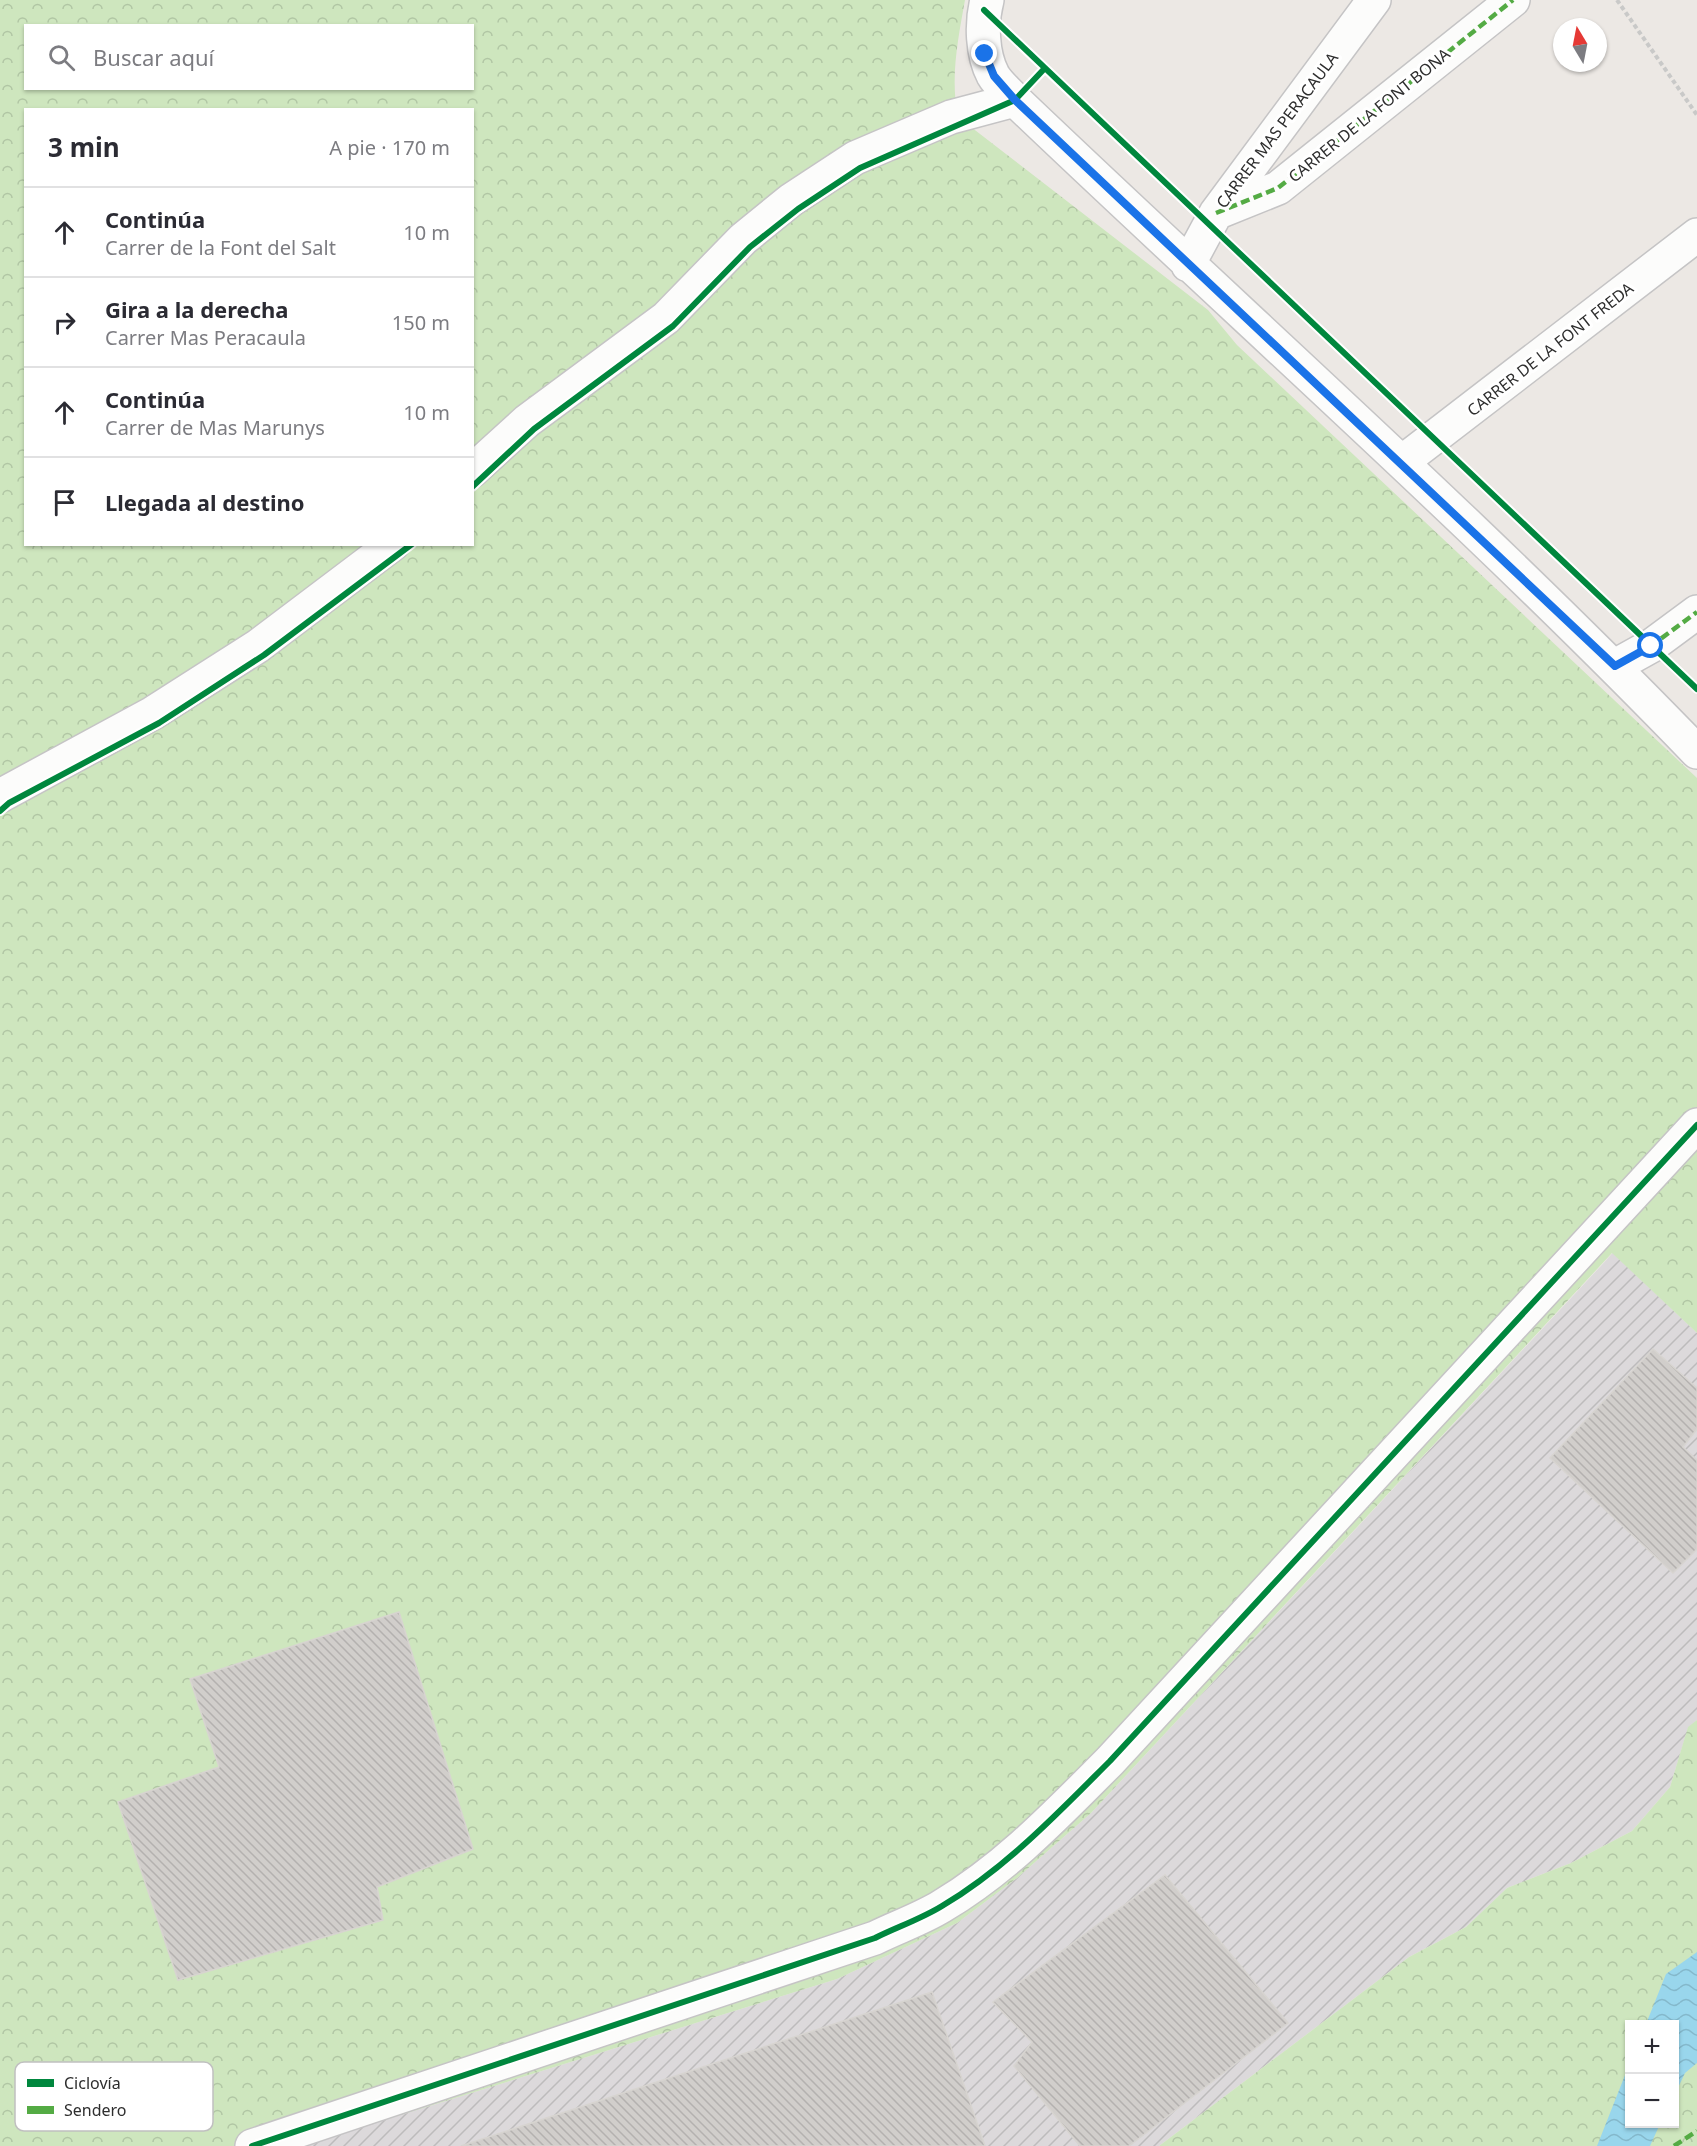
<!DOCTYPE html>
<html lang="es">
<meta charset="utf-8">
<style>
body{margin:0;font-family:"Noto Sans",sans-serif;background:#f7f7f7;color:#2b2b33}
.controls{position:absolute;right:18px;bottom:18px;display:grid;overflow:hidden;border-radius:0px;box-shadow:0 2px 4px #0004}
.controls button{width:54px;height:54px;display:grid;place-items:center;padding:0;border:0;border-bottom:2px solid #e1e1e2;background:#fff;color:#2b2b33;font:30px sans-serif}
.compass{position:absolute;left:1553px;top:18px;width:54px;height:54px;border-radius:50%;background:#fff;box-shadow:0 2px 4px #0004;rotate:350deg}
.stop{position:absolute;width:18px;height:18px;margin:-14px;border:4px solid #1a73e8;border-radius:50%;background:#fff}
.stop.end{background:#1a73e8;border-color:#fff;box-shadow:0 2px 6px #0008}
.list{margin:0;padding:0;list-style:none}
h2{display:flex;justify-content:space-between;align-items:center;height:78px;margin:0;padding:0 24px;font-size:26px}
h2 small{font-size:20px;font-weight:400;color:#7c7c81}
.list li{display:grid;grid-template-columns:39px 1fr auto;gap:18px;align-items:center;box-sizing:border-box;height:90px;padding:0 24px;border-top:2px solid #e1e1e2}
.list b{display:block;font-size:22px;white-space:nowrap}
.list p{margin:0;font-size:20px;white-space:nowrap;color:#7c7c81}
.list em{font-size:20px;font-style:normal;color:#7c7c81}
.icon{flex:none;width:33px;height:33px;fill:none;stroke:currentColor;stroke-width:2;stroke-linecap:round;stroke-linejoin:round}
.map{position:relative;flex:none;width:1697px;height:2146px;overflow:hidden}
.search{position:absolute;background:#fff;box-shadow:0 2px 4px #0004;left:24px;top:24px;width:450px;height:66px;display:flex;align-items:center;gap:15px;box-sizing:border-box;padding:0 21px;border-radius:0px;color:#7c7c81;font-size:22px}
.panel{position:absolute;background:#fff;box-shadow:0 2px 4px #0004;left:24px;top:108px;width:450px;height:438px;border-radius:0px}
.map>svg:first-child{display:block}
.industrial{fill:url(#industrial-furrows)}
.forest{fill:url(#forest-crowns);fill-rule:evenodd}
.water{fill:url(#water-waves)}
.building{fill:url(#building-back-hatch);stroke:#d7d4d0;stroke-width:1.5}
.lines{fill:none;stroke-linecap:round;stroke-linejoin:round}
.minor-casing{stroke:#c5c4c5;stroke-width:36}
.tertiary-casing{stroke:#c5c4c5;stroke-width:36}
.path{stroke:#c9c9c8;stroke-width:4;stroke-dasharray:4.5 3;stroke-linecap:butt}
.minor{stroke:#fcfcfb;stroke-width:33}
.tertiary{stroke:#fcfcfb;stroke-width:33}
.quiet{stroke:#54ab44;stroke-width:4.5;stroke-dasharray:9 4.5;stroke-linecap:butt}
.cycleway-casing{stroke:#fff;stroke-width:10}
.cycleway{stroke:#00873e;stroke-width:6}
.route{stroke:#1a73e8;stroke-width:8}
.labels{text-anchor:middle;stroke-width:6;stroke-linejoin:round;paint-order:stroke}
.street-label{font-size:16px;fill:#2e2e2e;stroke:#fff}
.key{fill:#fff;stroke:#c0c0c0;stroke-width:1.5}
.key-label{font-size:16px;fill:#2e2e2e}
</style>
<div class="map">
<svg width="1697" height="2146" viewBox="0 0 1697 2146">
<defs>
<pattern id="industrial-furrows" width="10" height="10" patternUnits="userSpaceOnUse" patternTransform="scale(1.5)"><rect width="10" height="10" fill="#dcd9db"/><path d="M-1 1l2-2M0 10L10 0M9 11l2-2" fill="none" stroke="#bdbbbc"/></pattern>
<pattern id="forest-crowns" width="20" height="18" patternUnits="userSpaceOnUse" patternTransform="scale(1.5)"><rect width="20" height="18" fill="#cee6be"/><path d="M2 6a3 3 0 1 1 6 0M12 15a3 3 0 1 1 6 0" fill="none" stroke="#b1c6a4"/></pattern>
<pattern id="water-waves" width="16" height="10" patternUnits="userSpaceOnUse" patternTransform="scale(1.5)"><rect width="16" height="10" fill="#99d6ec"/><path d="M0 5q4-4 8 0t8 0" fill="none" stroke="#84b8cb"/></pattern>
<pattern id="building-back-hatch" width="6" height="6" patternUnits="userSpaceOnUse" patternTransform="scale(1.5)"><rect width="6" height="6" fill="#d1cecb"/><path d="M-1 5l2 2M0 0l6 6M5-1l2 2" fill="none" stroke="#b4b1af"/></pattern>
</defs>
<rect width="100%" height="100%" fill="#ece8e4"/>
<path class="industrial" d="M1613 1253 1697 1333V1720L1688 1728 1670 1787 1632 1831 1571 1863 1507 1888 1466 1927 1409 1957 1159 2146H301L837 1979 957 1923 1017 1878 1091 1813Z"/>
<path class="forest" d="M0 0H965C958 39 950 78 958 117L1208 310 1237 345 1697 778V1333L1612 1253 1091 1813 1017 1878 957 1923 837 1979 301 2146H0ZM26 26H472V88H26ZM26 110H472V544H26Z
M1697 1720V2146H1159L1409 1957 1466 1927 1507 1888 1571 1863 1632 1831 1670 1787 1688 1727ZM1630 2024H1674V2124H1630Z"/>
<path class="water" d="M1697 1952V2063L1685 2073 1675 2094 1674 2024H1646L1666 1974Z
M1629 2065 1630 2124H1660L1650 2146H1597Z"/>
<path class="building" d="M1653 1349 1697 1388V1429L1683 1447 1697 1460V1549L1673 1573 1550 1458Z
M399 1612 473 1849 377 1887 383 1920 178 1980 118 1802 219 1767 190 1679Z
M1165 1875 1288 2023 1129 2146H1080L1014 2066 1032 2042 993 2002Z
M932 1992 985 2146H461Z"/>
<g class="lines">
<defs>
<path id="minor" d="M987 0C981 23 982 54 993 75 998 84 1008 92 1015 100 1242 317 1479 526 1697 752
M1216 213 1278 188 1513 0
M1188 265 1216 213 1374 0
M1402 462 1697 235
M472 471 527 421 666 318 743 239 791 200 855 158 951 117 1015 100
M1615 666 1651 646 1697 612
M0 796 153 713 258 646 393 544"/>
<path id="tertiary" d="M252 2146 875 1938C897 1927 921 1919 942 1906 1006 1868 1057 1814 1110 1761L1697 1125"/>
</defs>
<use href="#minor" class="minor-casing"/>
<use href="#tertiary" class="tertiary-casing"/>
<path class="path" d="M1617 0 1697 115"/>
<use href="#minor" class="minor"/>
<use href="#tertiary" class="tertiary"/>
<path class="quiet" d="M1216 213 1278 188 1513 0
M1615 666 1651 646 1697 612
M1674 2146 1697 2131"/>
<defs>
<path id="cycleway" d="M984 10 1697 689
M472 487 534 429 673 326 750 247 798 209 860 168 1015 100 1045 68
M0 811 9 803 159 723 264 655 412 544
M252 2146 875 1938C897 1927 921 1919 942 1906 1006 1868 1057 1814 1110 1761L1697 1125"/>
</defs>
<use href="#cycleway" class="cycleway-casing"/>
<use href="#cycleway" class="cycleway"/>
</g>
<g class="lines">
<path class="route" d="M985 54 994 76 1015 100 1615 666 1651 646"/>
</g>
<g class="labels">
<g class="street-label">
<text transform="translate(1369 115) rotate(-39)" y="6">CARRER DE LA FONT BONA</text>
<text transform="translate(1277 130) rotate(-53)" y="6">CARRER MAS PERACAULA</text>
<text transform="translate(1550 349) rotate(-38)" y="6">CARRER DE LA FONT FREDA</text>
</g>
</g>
<rect x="15" y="2062" width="198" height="69" rx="9" class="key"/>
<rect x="27" y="2079" width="27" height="8" fill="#00873e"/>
<rect x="27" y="2106" width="27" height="8" fill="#54ab44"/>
<g class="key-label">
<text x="64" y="2089">Ciclovía</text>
<text x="64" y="2116">Sendero</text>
</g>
</svg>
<div class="controls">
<button>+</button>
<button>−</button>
</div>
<svg class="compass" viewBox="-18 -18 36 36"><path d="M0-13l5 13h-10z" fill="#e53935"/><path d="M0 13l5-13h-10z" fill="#7c7c81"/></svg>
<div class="stop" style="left:1651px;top:646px"></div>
<div class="stop end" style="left:985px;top:54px"></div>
<div class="search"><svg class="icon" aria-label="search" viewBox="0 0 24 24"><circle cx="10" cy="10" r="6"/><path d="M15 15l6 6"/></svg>Buscar aquí</div>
<section class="panel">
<h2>3 min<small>A pie · 170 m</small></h2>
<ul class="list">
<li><svg class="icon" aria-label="ahead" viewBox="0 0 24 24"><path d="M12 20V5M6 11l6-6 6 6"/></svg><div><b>Continúa</b><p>Carrer de la Font del Salt</p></div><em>10 m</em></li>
<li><svg class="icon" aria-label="right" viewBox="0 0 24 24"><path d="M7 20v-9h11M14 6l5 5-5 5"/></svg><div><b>Gira a la derecha</b><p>Carrer Mas Peracaula</p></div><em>150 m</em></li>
<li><svg class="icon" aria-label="ahead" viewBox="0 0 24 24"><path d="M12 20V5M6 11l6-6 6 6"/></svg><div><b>Continúa</b><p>Carrer de Mas Marunys</p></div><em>10 m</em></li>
<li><svg class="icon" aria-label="arrive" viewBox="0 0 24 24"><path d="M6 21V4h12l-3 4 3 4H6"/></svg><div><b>Llegada al destino</b></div></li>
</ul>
</section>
</div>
